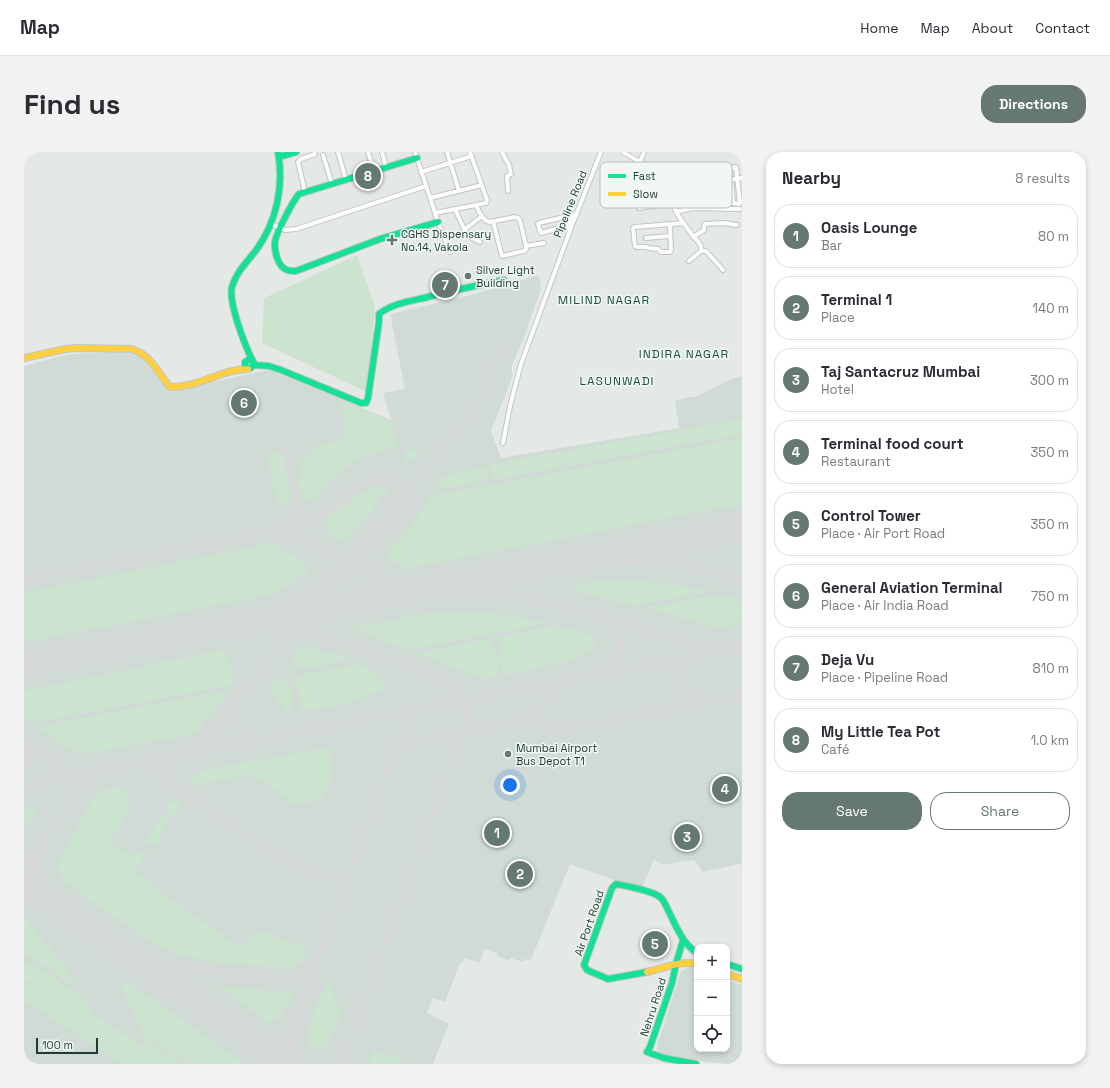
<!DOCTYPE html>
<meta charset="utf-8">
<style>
body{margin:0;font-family:"Space Grotesk",sans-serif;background:#f2f2f3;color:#2b2b33}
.controls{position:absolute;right:12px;bottom:12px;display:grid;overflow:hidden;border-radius:8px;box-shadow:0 2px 6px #0003}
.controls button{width:36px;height:36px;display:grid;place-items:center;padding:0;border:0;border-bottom:1px solid #e1e1e2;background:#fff;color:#2b2b33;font:20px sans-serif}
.scale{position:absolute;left:12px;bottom:10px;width:62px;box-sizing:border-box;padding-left:4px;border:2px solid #213d31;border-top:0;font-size:11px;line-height:14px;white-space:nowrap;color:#213d31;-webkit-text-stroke:3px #f1f8f4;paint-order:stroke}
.you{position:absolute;left:486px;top:633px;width:14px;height:14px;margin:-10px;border:3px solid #fff;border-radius:50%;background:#1a73e8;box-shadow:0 0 0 6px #1a73e833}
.badge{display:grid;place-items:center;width:26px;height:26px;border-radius:50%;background:#657970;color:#fff;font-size:13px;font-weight:700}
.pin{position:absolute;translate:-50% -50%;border:2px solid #fff;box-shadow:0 1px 4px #0006}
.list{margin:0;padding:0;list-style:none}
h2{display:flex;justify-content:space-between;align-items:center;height:52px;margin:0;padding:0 16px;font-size:17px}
h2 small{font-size:13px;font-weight:400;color:#7c7c81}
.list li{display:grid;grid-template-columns:26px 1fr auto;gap:12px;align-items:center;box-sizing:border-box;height:64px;margin:0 8px 8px;padding:0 8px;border:1px solid #e1e1e2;border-radius:16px}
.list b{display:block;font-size:15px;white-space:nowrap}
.list p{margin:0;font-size:13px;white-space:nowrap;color:#7c7c81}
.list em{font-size:13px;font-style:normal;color:#7c7c81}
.actions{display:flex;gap:8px;padding:12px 16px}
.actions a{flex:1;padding:9px 0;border:1px solid #657970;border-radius:16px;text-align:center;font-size:14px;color:#657970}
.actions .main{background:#657970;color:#fff}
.icon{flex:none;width:22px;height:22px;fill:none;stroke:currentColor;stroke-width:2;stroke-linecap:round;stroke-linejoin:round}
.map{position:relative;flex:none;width:718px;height:912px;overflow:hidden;border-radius:16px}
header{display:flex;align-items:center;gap:24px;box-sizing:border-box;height:56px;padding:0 20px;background:#fff;border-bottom:1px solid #e1e1e2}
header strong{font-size:19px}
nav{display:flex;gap:22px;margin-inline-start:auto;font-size:14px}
.intro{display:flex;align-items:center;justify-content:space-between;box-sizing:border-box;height:96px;padding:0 24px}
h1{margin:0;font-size:28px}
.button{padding:10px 18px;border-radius:16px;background:#657970;color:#fff;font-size:14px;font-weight:700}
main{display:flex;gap:24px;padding:0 24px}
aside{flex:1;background:#fff;border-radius:16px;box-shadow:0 2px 6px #0003}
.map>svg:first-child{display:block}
.built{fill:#d1dbd5}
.green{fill:#cce3d0}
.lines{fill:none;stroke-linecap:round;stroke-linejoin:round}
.taxiway{stroke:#d5dad8;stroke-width:11}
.runway{stroke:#d5dad8;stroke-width:28}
.street-casing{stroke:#c1c6c3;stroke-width:6}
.fast-casing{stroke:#bfc7c3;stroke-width:8}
.slow-casing{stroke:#bfc7c3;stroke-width:8}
.street{stroke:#fbfcfb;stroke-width:4}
.fast{stroke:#16e098;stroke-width:6}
.slow{stroke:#ffcf43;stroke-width:6}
.poi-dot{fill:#657970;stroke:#f1f8f4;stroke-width:1.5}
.labels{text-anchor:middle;stroke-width:3;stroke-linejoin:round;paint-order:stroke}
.street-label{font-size:11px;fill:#213d31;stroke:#f1f8f4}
.poi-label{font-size:11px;fill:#213d31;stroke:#f1f8f4;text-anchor:start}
.neighbourhood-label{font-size:12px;letter-spacing:1px;fill:#1c503c;stroke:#f1f8f4}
.key{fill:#f1f8f4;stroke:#b3c0ba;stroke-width:1}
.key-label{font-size:11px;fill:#213d31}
</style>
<header>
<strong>Map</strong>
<nav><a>Home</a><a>Map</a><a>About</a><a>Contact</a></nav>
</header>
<div class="intro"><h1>Find us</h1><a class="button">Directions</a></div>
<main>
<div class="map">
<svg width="718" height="912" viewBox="0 0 718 912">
<rect width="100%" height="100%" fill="#e4e9e6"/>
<path class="built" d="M515 123 517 137 502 180 487 216 489 223 467 279 477 306 655 276 651 248 674 244 705 228 718 224V710L716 712 678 720 672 710 669 708 639 713 630 708 617 738 546 712 507 808 501 807 499 810 486 806 485 809 473 804 474 802 461 797 455 811 441 806 438 811H436L421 850 409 846 403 861 425 872 409 912H0V214L41 203 49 202 91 200 116 202 146 240 181 231 245 218 367 268 359 241 381 237 366 162 444 144Z
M665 815 673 818V897H703V828L718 833V912H702L640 905 634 900 633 894 657 819Z"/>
<path class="green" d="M333 103 351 155 343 240 238 191 240 146Z
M314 250H319L368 270 374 294 334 307 300 335 290 346 279 349 275 327 277 326 274 310 289 300 295 292C302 291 312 292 317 288 326 283 319 257 314 250Z
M718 267V282L468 328 465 313Z
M718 286V352L384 416 362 406 366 396 387 376 407 344Z
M261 297 270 351 257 353 254 352 253 350 243 301Z
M393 297H397L390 307 382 310 380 300 381 299Z
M461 315 464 328 411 338 419 325 448 317Z
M352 335H357L365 337 327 383C321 388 316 390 309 388L300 366 331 345Z
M249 391C257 399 261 398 269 403 276 407 280 415 285 421L245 443 0 490V441Z
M575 429C614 428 648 431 686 439L611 454 555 440 553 438V434L555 433Z
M697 442 718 449V471L703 475 696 476 621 456Z
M418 460H453L496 465 524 471 383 498 326 476 394 463Z
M533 473 568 484C572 489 572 493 568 498L546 509 481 523 480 522C476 513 473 493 477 484Z
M463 487C474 493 473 510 475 521L473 524 460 527 392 501Z
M277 494 317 503 328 508 277 517C272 515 269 513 268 506Z
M199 498C207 510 211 519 208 533L10 571 0 563V539Z
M336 512 360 529C362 532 361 534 359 537 333 549 306 558 277 558L272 529 276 523Z
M255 527 262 528 267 534 270 556V557L263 560C255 551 245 541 250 528Z
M206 538 174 579 166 583 59 602C43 598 25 585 13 574Z
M302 596 307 599 309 623 299 645 285 651H268L247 633 237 628 226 623 166 634 165 630 168 629 173 621 179 618Z
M94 634 99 636 104 642 105 647 104 663 84 689 107 704 111 700 124 699 110 718 139 742 217 796 233 778 277 794C287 805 277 815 264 816L189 810 158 803 129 791 43 732C36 726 34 719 34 710L66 652 82 637Z
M155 650 157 651 136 682 137 687 132 691 117 692 145 659 141 655 146 651Z
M10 655 14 659 0 674V657Z
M0 766 30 800 52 832 50 834 0 800Z
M5 809 60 846 69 862 122 897 121 887 158 912H96L89 906 0 848V837L7 829 0 827V817Z
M304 828 312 841 308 846 309 849 318 855C315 865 308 893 298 895 292 897 287 894 282 892L286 871Z
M103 830 105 831 210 904 209 905 219 912H164L120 883 99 838 98 834 99 832Z
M193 834 266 841 269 844C263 859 259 862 246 871Z
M373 897C373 904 376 908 383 912H345L349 898 370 906Z"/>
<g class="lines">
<path class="taxiway" d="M263 294 278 383 283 393
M246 379 276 372 292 366 304 359 341 329 353 326 366 328 375 332 381 342 382 352 381 361 377 368 346 394
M343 396C341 409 342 412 351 420
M549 408C589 405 629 404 668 413 685 417 702 423 718 428
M0 428 246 379 326 411 386 434 393 436H402
M394 439C474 433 548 456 623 478 647 485 670 493 694 497
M205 472C244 460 281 444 314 420
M187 477C215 475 242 474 269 478 277 479 285 482 293 484 307 487 321 491 334 495 342 498 349 502 356 505 379 513 415 520 432 537 440 546 443 558 443 570L354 811 319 912
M670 504C652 522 656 541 680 551
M637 510C662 520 664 535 651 557
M581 521C602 505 604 486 585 467
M211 553C208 571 213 581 229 589
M508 566C515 573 522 578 531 579L718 544
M0 589 40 617 45 624 48 632 49 640 47 651
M373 592 508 566 531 539 540 532 552 527 718 495
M0 594C3 602 4 610 0 619
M169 599C180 592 188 581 196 571 213 550 228 530 246 510L381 342 448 262 462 234 475 198
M112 612H116L122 615 260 708 322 731
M145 631C138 619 140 611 153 605
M0 633 552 527
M14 696C6 717 12 732 24 750
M0 711 67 627 73 621 76 620
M0 741 14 744 24 749
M95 797 155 815 216 823 260 827 272 826 283 822 292 815
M269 880C264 892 264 900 269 912
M231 890C252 893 257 891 270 875L377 581 382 568 393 558
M232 890 256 912"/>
<path class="runway" d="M0 513 402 436 609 397 718 376
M0 733 264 912"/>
<defs>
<path id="street" d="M314 0 322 28
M344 0 350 19
M358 0 362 15
M391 0 414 70 426 100
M423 0 435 39
M446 0 463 48 462 51 452 53
M478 0 485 13 487 22 483 24 484 39
M599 0 616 10 644 32 650 34 718 26
M299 3 308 32
M616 10 620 0
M397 20 448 4
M698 28 697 19 698 17 712 15 716 51 715 52 709 51 707 27
M650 34C641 51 659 70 669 84 673 89 678 92 677 99L665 109
M281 40 274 10 277 7 291 2
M406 46 458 33
M615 56 649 51
M431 57 443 83 456 90
M652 60 668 56 716 57
M411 61 452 53C455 59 458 68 465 70L491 65 494 66 496 68 502 94 520 91
M469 69 478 104 500 99 502 97V94
M247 72 261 78 272 77 402 34
M648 72 611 75 609 76 611 94 613 95H623L624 96 634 97 637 100H646L647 98 646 75 648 72 659 71
M543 76 547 63
M547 76H536L517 81 516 79 514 72 515 71 553 62
M440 78 458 64
M669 85 680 78V74L681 72 700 71 713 73
M622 86 646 84
M677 99H682L699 118
M479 291 486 254 497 212 548 73 577 0"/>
<path id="fast" d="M255 5 272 0
M393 6 275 42C269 49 252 81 251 90 250 99 254 115 263 118 265 119 269 119 272 119L356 87 414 70
M228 208H224L221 210V213L223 216H227L230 211C222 197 204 150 208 135 212 120 224 109 233 97 253 69 260 33 254 0
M230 213 245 214 257 218 337 251H342L344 246 355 170V162C369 151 387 149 404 145 429 138 455 133 480 128
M659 788 652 812 648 831 626 895 623 900 640 906 672 912
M703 812 718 817
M623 820 584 827 563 818 560 813 588 736 592 732C603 734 628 739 636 745 640 748 642 754 644 758 652 774 658 791 673 801"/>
<path id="slow" d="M0 206 41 197 53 196 108 197C127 203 134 221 146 235 174 236 197 217 224 217
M623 820C640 816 656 808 673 812
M703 822 718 827"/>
</defs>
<use href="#street" class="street-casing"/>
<use href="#fast" class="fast-casing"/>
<use href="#slow" class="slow-casing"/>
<use href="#street" class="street"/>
<use href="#fast" class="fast"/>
<use href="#slow" class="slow"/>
</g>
<g class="poi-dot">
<path d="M366 82h4v4h4v4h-4v4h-4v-4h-4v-4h4z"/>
<circle cx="444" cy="124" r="4"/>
<circle cx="484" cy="602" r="4"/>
</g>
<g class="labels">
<g class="street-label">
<text transform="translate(546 52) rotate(-68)" y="4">Pipeline Road</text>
<text transform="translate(565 771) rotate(-71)" y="4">Air Port Road</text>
<text transform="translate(629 855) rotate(-72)" y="4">Nehru Road</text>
</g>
<g class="poi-label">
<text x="377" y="86">CGHS Dispensary<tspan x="377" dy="13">No.14, Vakola</tspan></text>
<text x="452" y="122">Silver Light<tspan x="452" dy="13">Building</tspan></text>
<text x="492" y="600">Mumbai Airport<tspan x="492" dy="13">Bus Depot T1</tspan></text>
</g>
<g class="neighbourhood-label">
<text x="580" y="152">MILIND NAGAR</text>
<text x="660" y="206">INDIRA NAGAR</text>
<text x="593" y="233">LASUNWADI</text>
</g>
</g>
<rect x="576" y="10" width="132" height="46" rx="6" class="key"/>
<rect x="584" y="22" width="18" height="4" fill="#16e098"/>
<rect x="584" y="40" width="18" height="4" fill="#ffcf43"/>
<g class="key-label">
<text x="609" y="28">Fast</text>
<text x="609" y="46">Slow</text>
</g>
</svg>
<div class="controls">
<button>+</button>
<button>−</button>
<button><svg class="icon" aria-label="locate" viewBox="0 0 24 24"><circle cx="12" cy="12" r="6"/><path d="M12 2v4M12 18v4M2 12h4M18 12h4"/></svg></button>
</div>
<div class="scale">100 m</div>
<div class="you"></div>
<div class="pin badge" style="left:473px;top:681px">1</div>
<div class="pin badge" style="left:496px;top:722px">2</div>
<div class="pin badge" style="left:663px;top:685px">3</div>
<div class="pin badge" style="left:701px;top:637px">4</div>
<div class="pin badge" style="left:631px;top:792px">5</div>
<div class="pin badge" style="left:220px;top:251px">6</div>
<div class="pin badge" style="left:421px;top:133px">7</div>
<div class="pin badge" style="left:344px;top:24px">8</div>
</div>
<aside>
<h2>Nearby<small>8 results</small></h2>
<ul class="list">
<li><span class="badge">1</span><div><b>Oasis Lounge</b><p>Bar</p></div><em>80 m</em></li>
<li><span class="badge">2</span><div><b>Terminal 1</b><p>Place</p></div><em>140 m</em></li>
<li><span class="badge">3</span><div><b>Taj Santacruz Mumbai</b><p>Hotel</p></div><em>300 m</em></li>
<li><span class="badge">4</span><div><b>Terminal food court</b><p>Restaurant</p></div><em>350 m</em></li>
<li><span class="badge">5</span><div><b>Control Tower</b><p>Place · Air Port Road</p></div><em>350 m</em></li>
<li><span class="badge">6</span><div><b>General Aviation Terminal</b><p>Place · Air India Road</p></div><em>750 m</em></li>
<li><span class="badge">7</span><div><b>Deja Vu</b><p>Place · Pipeline Road</p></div><em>810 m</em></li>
<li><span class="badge">8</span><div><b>My Little Tea Pot</b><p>Café</p></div><em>1.0 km</em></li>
</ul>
<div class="actions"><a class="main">Save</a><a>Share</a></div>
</aside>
</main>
